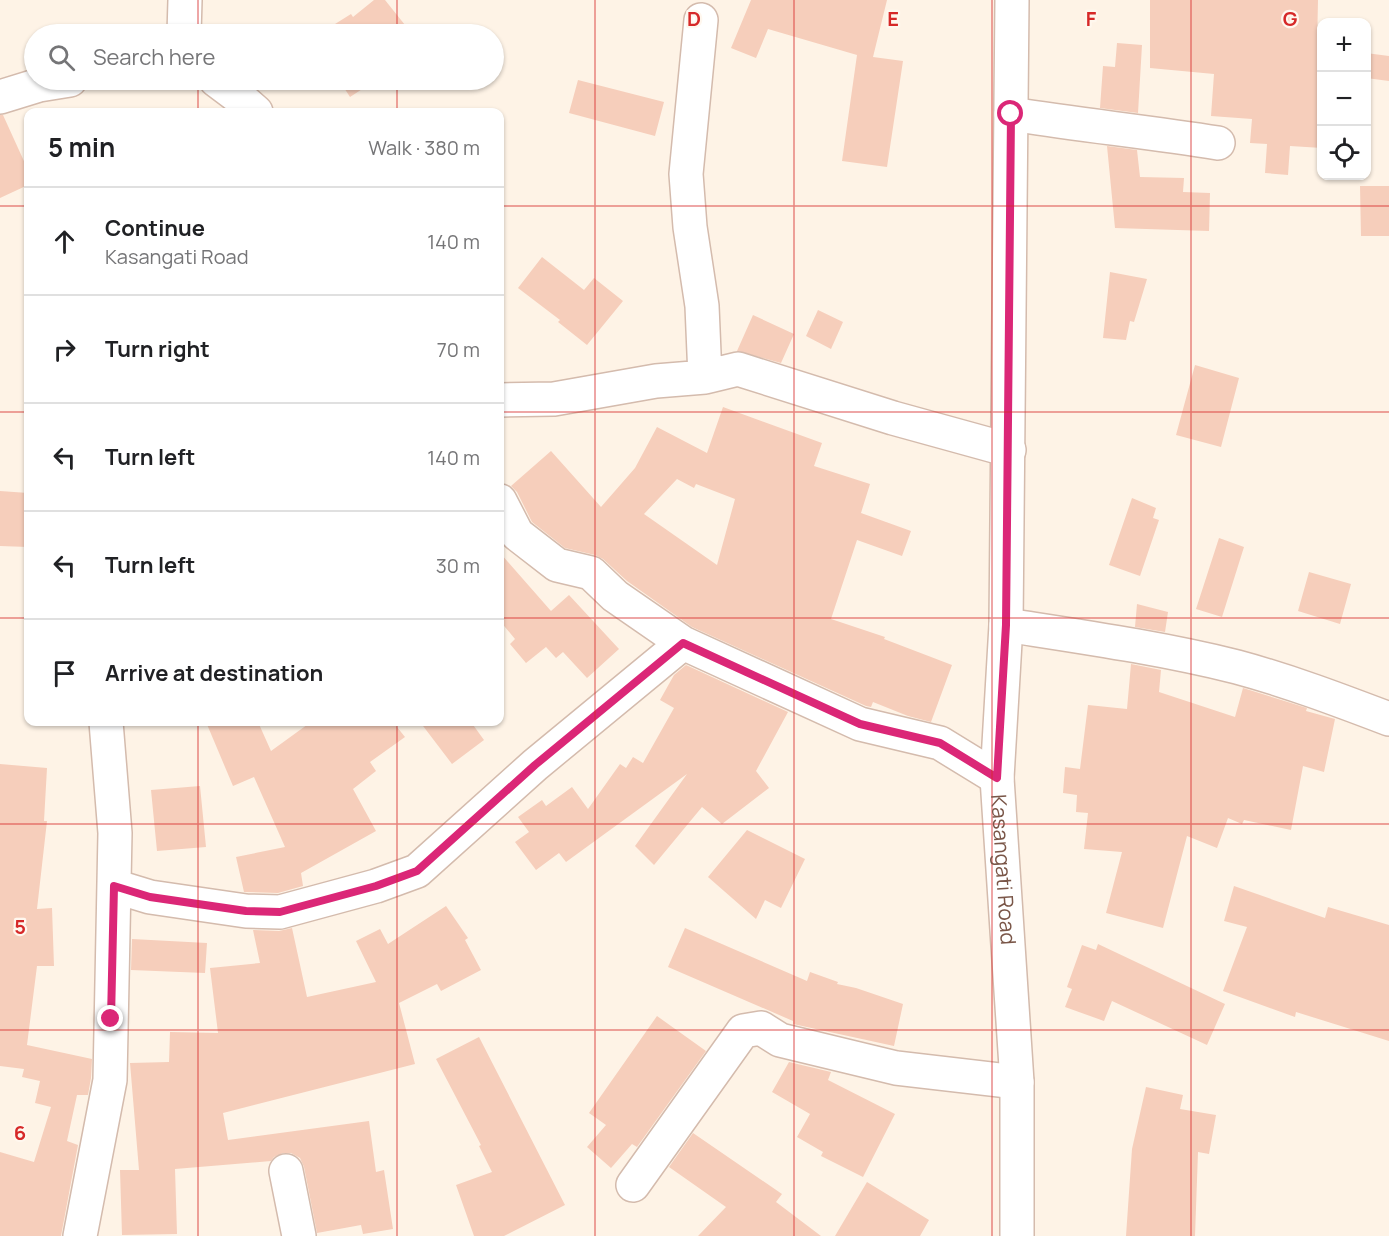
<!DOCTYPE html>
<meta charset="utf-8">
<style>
body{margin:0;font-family:Manrope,sans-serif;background:#f6f6f6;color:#202124}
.controls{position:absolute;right:18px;top:18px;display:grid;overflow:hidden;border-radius:12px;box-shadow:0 2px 4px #0004}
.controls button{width:54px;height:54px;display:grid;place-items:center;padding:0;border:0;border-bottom:2px solid #e0e0e0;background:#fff;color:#202124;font:30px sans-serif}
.stop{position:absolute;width:18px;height:18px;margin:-14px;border:4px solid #db2777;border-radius:50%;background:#fff}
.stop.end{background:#db2777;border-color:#fff;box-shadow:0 2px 6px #0008}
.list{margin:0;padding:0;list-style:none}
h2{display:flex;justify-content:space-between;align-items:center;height:78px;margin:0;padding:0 24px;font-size:26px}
h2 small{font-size:20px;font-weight:400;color:#757577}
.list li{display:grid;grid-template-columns:39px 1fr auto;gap:18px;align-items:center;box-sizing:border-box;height:108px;padding:0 24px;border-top:2px solid #e0e0e0}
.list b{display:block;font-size:22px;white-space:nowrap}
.list p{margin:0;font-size:20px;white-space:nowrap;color:#757577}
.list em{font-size:20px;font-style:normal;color:#757577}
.icon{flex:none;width:33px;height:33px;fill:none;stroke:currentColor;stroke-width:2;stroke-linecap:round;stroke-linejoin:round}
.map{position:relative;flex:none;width:1389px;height:1236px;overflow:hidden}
.search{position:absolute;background:#fff;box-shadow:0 2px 4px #0004;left:24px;top:24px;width:480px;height:66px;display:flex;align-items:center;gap:15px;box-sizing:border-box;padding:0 21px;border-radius:33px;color:#757577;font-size:22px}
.panel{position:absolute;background:#fff;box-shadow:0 2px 4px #0004;left:24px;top:108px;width:480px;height:618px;border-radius:12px}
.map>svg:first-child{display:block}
.building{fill:#f6cebb;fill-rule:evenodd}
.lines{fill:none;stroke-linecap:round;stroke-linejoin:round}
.minor-casing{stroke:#d4bbad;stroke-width:36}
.tertiary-casing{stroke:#d4bbad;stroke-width:36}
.minor{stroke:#fff;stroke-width:33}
.tertiary{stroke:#fff;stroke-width:33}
.route{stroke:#db2777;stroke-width:8}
.grid{fill:none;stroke:#d62828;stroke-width:1.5;stroke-opacity:0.55}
.labels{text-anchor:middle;stroke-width:4.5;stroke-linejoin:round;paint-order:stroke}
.street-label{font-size:21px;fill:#7a5648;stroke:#fff7ee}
.grid-label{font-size:20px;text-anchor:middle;font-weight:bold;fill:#d62828;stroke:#fff7ee;stroke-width:4.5;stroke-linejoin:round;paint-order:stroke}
</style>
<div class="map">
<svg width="1389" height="1236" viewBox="0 0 1389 1236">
<rect width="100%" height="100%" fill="#fef3e6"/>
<path class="building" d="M374 0H385L405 25 394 34H319L351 14 353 17Z
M751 0H887L873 57 903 61 887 167 842 161 857 55 768 29 756 58 731 48Z
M1150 0H1318L1317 47 1322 48V148L1290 146 1288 175 1265 173 1267 144 1250 143 1252 119 1211 116 1214 74 1150 68Z
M1117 43 1142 45 1138 113 1100 108 1103 66 1115 67Z
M1366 53 1389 56V81L1366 78Z
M339 80H376L350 97Z
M578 80 664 102 655 136 569 113Z
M0 115H3L28 170V185L0 198Z
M1107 146 1137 150 1140 177 1184 178 1183 192 1210 193 1209 231 1115 228Z
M1360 186H1389V236H1361Z
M542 257 584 290 594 278 623 301 587 345 558 322 560 320 518 288Z
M1110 272 1147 279 1134 322 1130 321 1126 340 1103 338Z
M818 310 843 322 831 349 806 336Z
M753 315 794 334 781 363 737 351Z
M1195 365 1239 378 1221 447 1176 435Z
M723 407 822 443 814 466 870 484 861 513 911 531 902 556 857 540 831 619 885 637 884 639 952 665 931 722 908 716 873 702 871 707 866 706 692 627 627 581 603 559 595 555 565 548 532 522 517 492 511 486 551 451 601 507 635 468 657 427 707 453ZM677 479 694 488 696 484 735 499 717 565 644 514Z
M0 491 28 493V547L0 546Z
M1132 498 1156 508 1153 518 1159 520 1140 576 1109 565Z
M1219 538 1244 547 1222 617 1196 609Z
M500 553 551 611 569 595 619 649 587 678 563 652 556 658 546 647 526 663 510 644 515 639 500 621Z
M1309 572 1351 584 1340 624 1298 611Z
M1137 604 1168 612 1165 632 1135 627Z
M1131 664 1161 670 1159 692 1235 717 1243 688 1307 708 1306 711 1335 719 1324 772 1303 766 1291 830 1244 820 1242 824 1228 818 1217 848 1187 836 1163 928 1106 913 1122 852 1084 849 1088 813 1076 812 1077 795 1063 793 1065 767 1080 769 1088 705 1127 709Z
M686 665 788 712 756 771 769 788 722 824 702 807 654 865 635 846 687 774 566 862 559 853 536 870 515 842 529 832 518 817 542 800 546 806 572 787 588 809 620 764 626 768 633 757 643 763 674 708 660 700 674 675Z
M206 722H258L271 751 311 722H393L405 737 370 762 376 771 353 789 376 831 301 873 303 886 278 893 244 892 236 857 285 847 254 777 233 786Z
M420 722H471L484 740 452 764Z
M0 764 47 768 44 821H47L37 909 52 908 54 966H37L27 1045 92 1059 91 1078 88 1095H77L67 1141 78 1145 61 1236H0V1152L34 1162 51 1107 35 1103 40 1081 22 1077 24 1069 0 1066Z
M200 786 206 847 157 851 151 790Z
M747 830 805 859 781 908 765 900 756 919 708 877Z
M1234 886 1325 918 1328 907 1389 925V1041L1296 1012 1295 1017 1223 991 1247 927 1224 921Z
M446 906 468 938 465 940 481 970 441 991 437 984 399 1003 415 1064 223 1113 228 1140 369 1121 376 1172 384 1170 393 1229 363 1234 361 1225 317 1233 304 1167 300 1158 291 1153H283L274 1157 271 1161 175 1169 177 1234 122 1235 120 1170H139L130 1063 169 1062 170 1032 218 1033 210 968 260 963 253 930 279 931 292 928 307 997 376 982 356 941 380 929 388 944Z
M685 928 807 981 810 972 838 982 837 984 856 988 903 1004 894 1046 793 1024V1021L668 967Z
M132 939 207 943 205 973 131 970Z
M1098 944 1225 1004 1207 1045 1112 1001 1104 1021 1065 1007 1072 989 1067 987 1082 945 1096 950Z
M657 1016 706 1051 637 1147 632 1144 611 1168 587 1147 606 1125 589 1113Z
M479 1037 565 1205 504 1236H474L456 1185 492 1172 479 1146 481 1145 436 1059Z
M789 1062 831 1072 828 1080 895 1114 863 1177 821 1156 823 1152 797 1137 810 1114 772 1092Z
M1146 1087 1183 1095 1180 1109 1216 1115 1209 1154 1198 1152 1195 1236H1126L1132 1149Z
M693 1133 782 1194 776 1202 821 1236H698L726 1207 669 1167Z
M867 1182 929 1220 920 1236H835Z"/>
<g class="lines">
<defs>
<path id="minor" d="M701 20 686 174 690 227 702 306 705 377
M184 34 185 0
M216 80 240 98 256 112
M0 97 39 85 70 80
M1011 114C1080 125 1149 132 1218 143
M500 400 554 399 656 381 705 377 738 369 893 418 1009 450
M500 501 517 534 557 565 591 573 615 596 683 643 860 724 940 743 997 778
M1006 625C1083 637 1161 648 1237 667 1289 681 1339 700 1389 719
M114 886 150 897 246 911 280 912 376 886 417 871 535 765 683 643
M286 1171 299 1236
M633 1185 743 1031 761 1028 780 1040 896 1068 1017 1082
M80 1236 110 1080 115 833 106 722"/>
<g id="tertiary">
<path id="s1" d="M1012 0 1006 625 997 778 1017 1082V1236"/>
</g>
</defs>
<use href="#minor" class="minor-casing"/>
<use href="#tertiary" class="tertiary-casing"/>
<use href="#minor" class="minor"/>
<use href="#tertiary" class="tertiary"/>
</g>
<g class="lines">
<path class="route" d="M111 1019 114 886 150 897 246 911 280 912 376 886 417 871 535 765 683 643 860 724 940 743 997 778 1006 625 1011 114"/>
</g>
<path class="grid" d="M198 0V34M397 0V34M595 0V1236M794 0V1236M992 0V1236M1191 0V1236M198 80V112M397 80V112M0 206H28M500 206H1389M0 412H28M500 412H1389M0 618H28M500 618H1389M198 722V1236M397 722V1236M0 824H1389M0 1030H1389"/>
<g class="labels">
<g class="street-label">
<text dy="7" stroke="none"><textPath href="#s1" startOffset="870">Kasangati Road</textPath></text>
</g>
</g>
<g class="grid-label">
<text x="694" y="26">D</text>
<text x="893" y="26">E</text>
<text x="1091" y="26">F</text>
<text x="1290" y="26">G</text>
<text x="20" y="934">5</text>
<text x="20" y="1140">6</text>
</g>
</svg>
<div class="controls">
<button>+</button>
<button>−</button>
<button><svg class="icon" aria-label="locate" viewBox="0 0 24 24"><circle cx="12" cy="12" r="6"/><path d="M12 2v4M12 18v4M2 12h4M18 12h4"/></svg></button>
</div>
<div class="stop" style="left:1011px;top:114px"></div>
<div class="stop end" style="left:111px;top:1019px"></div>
<div class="search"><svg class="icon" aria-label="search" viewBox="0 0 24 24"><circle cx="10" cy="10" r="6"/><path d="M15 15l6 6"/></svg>Search here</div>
<section class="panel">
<h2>5 min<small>Walk · 380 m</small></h2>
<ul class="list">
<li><svg class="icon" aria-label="ahead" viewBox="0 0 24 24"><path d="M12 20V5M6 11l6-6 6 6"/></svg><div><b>Continue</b><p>Kasangati Road</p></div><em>140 m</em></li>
<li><svg class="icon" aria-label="right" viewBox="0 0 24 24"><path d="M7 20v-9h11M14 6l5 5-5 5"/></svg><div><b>Turn right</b></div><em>70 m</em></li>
<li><svg class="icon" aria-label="left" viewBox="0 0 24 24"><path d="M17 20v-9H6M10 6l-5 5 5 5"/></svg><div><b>Turn left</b></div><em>140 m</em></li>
<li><svg class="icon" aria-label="left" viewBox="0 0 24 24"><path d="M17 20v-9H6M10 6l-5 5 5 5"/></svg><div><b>Turn left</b></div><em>30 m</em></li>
<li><svg class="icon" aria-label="arrive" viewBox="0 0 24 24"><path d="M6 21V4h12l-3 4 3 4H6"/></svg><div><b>Arrive at destination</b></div></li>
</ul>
</section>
</div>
